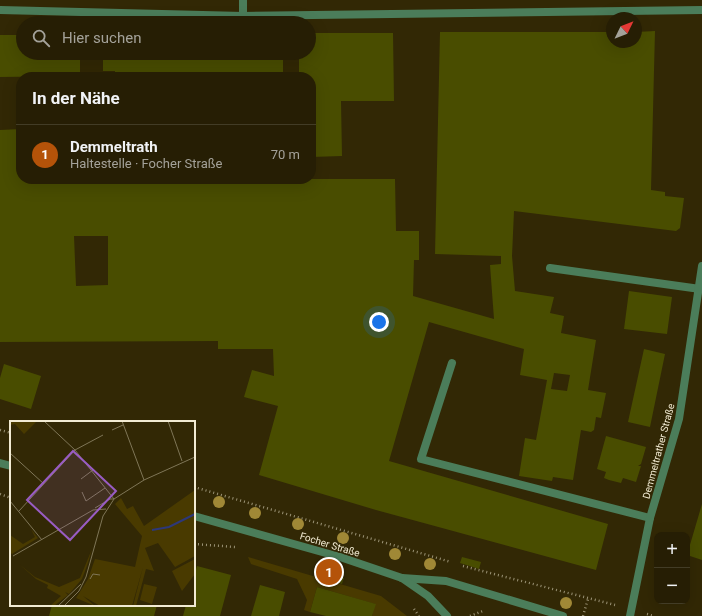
<!DOCTYPE html>
<html lang="de">
<meta charset="utf-8">
<style>
body{margin:0;font-family:Roboto,sans-serif;background:#2e270e;color:#f1f3f6}
.controls{position:absolute;right:12px;bottom:12px;display:grid;overflow:hidden;border-radius:8px;box-shadow:0 4px 16px #0002}
.controls button{width:36px;height:36px;display:grid;place-items:center;padding:0;border:0;border-bottom:1px solid #423c26;background:#261e04;color:#f1f3f6;font:20px sans-serif}
.compass{position:absolute;left:606px;top:12px;width:36px;height:36px;border-radius:50%;background:#261e04;box-shadow:0 4px 16px #0002;rotate:47deg}
.you{position:absolute;left:379px;top:322px;width:14px;height:14px;margin:-10px;border:3px solid #fff;border-radius:50%;background:#1a73e8;box-shadow:0 0 0 6px #1a73e833}
.badge{display:grid;place-items:center;width:26px;height:26px;border-radius:50%;background:#b45309;color:#fff;font-size:13px;font-weight:700}
.pin{position:absolute;translate:-50% -50%;border:2px solid #fff;box-shadow:0 1px 4px #0006}
.list{margin:0;padding:0;list-style:none}
h2{display:flex;justify-content:space-between;align-items:center;height:52px;margin:0;padding:0 16px;font-size:17px}
h2 small{font-size:13px;font-weight:400;color:#a4a29a}
.list li{display:grid;grid-template-columns:26px 1fr auto;gap:12px;align-items:center;box-sizing:border-box;height:60px;padding:0 16px;border-top:1px solid #423c26}
.list b{display:block;font-size:15px;white-space:nowrap}
.list p{margin:0;font-size:13px;white-space:nowrap;color:#a4a29a}
.list em{font-size:13px;font-style:normal;color:#a4a29a}
.icon{flex:none;width:22px;height:22px;fill:none;stroke:currentColor;stroke-width:2;stroke-linecap:round;stroke-linejoin:round}
.map{position:relative;flex:none;width:702px;height:616px;overflow:hidden}
.search{position:absolute;background:#261e04;box-shadow:0 4px 16px #0002;left:16px;top:16px;width:300px;height:44px;display:flex;align-items:center;gap:10px;box-sizing:border-box;padding:0 14px;border-radius:22px;color:#a4a29a;font-size:15px}
.panel{position:absolute;background:#261e04;box-shadow:0 4px 16px #0002;left:16px;top:72px;width:300px;height:112px;border-radius:16px}
.map>svg:first-child{display:block}
.green{fill:#493a00}
.building{fill:#494d00;fill-rule:evenodd}
.lines{fill:none;stroke-linecap:round;stroke-linejoin:round}
.path{stroke:#9b9376;stroke-width:2.5;stroke-dasharray:1 3;stroke-linecap:butt}
.lane{stroke:#4b7d5a;stroke-width:8}
.street{stroke:#4b7d5a;stroke-width:8}
.tree{fill:#a08836}
.labels{text-anchor:middle;stroke-width:3;stroke-linejoin:round;paint-order:stroke}
.street-label{font-size:10px;fill:#f2ebd3;stroke:#322805}
.inset-river{fill:none;stroke:#2d387a;stroke-width:2}
.inset-road{fill:none;stroke:#7f7657;stroke-width:1}
.view{fill:#995cc4;fill-opacity:0.15;stroke:#995cc4;stroke-width:2}
.inset-edge{fill:none;stroke:#f2ebd3;stroke-width:2}
</style>
<div class="map">
<svg width="702" height="616" viewBox="0 0 702 616">
<rect width="100%" height="100%" fill="#322805"/>
<path class="green" d="M248 557 381 596 407 616H372L375 604 317 587 310 612 304 610 307 600 297 579 251 564Z"/>
<path class="building" d="M655 31 651 190 665 192V196L684 198 680 228 676 231 514 211 512 256 515 291 554 297 550 313 564 316 561 333 596 340 588 390 606 393 601 418 596 417 594 430 591 432 581 430 573 480 553 477 552 481 519 476 525 438 536 440 547 380 520 375 524 349 429 322 389 461 608 524 596 570 376 510 259 475 278 406 244 397 252 370 274 376 273 349H218V341L0 342V130L21 129V179H395L396 231H419V260H414L413 296 494 319 490 265 501 264V256L435 254 440 32H612V42H636V32ZM74 236H108V285L76 286ZM554 373 570 375 567 391 551 389Z
M309 33H393L394 101H341L342 156 311 157V77H299V53H309Z
M0 35H23V53H80V76L0 77Z
M103 53H283V77H115V71H103Z
M629 291 672 297 667 334 624 329Z
M644 349 665 354 650 427 628 422Z
M4 364 41 376 31 409 0 399V378Z
M606 436 646 447 641 464 638 466H641L636 482 623 478 621 483 609 480 604 478 606 472 597 469Z
M702 504V560L687 555Z
M462 557 481 562 479 569 460 563Z
M197 566 231 575 220 616H183L186 605H194V576Z
M330 574 344 578 342 584 328 580Z
M260 585 285 592 279 616H251Z
M317 587 376 604 372 616H326L310 612Z
M52 605H157L154 616H49Z"/>
<g class="lines">
<path class="path" d="M0 430 11 433
M194 487 451 562
M0 494 11 498
M194 544 235 547
M463 566 615 605
M414 609 419 616
M647 614 654 616
M470 616 483 611
M583 616 588 599"/>
<path class="lane" d="M550 268 700 289
M452 363 421 459 650 518
M402 578 446 581 563 616"/>
<path class="street" d="M0 10 243 16 702 10
M243 16V0
M0 463 11 466
M194 516 340 557 402 578 428 596 447 616
M630 616 650 518 679 419 702 266"/>
</g>
<g class="tree">
<circle cx="219" cy="502" r="6"/>
<circle cx="255" cy="513" r="6"/>
<circle cx="298" cy="524" r="6"/>
<circle cx="343" cy="538" r="6"/>
<circle cx="395" cy="554" r="6"/>
<circle cx="430" cy="564" r="6"/>
<circle cx="566" cy="603" r="6"/>
</g>
<g class="labels">
<g class="street-label">
<text transform="translate(658 451) rotate(-75)" y="4">Demmeltrather Straße</text>
<text transform="translate(330 544) rotate(17)" y="4">Focher Straße</text>
</g>
</g>
<g transform="translate(10 421)">
<rect width="185" height="185" fill="#322805"/>
<path d="M0 0H27L14 13 5 3 0 4ZM185 69V135L165 146 148 122 135 127 144 150 136 148 126 185H123L133 146 122 185H90L73 175 85 185 66 177 78 158 85 138 125 146 132 115 105 83 111 77 117 88 123 85 134 105ZM21 108 28 117 2 133 0 131V114L13 123 25 116ZM82 128 78 142 72 158 59 173 55 171 58 174 44 185H40L51 175 37 167 38 164 26 158 9 143 25 156 49 166 70 157ZM185 138V153L172 170 162 150ZM134 163 147 166 142 183 130 179Z" fill="#493a00"/>
<path class="inset-river" d="M142 109 159 106 185 93"/>
<path class="inset-road" d="M34 0 65 29 104 78M112 0 134 59M158 0 172 40M102 9 113 4M0 32 34 63M71 58 83 49M72 71 76 80 95 67M0 80 32 119M85 87 100 78H104M9 90 65 29 93 14M3 135 83 89 96 88M80 158 83 153 90 154M48 185 71 163M54 185 69 170 76 156 93 95 104 78 134 59 185 36"/>
<path class="view" d="M63 30 106 70 60 119 17 79Z"/>
<rect width="185" height="185" class="inset-edge"/>
</g>
</svg>
<div class="controls">
<button>+</button>
<button>−</button>
</div>
<svg class="compass" viewBox="-18 -18 36 36"><path d="M0-13l5 13h-10z" fill="#e53935"/><path d="M0 13l5-13h-10z" fill="#a4a29a"/></svg>
<div class="you"></div>
<div class="pin badge" style="left:329px;top:572px">1</div>
<div class="search"><svg class="icon" aria-label="search" viewBox="0 0 24 24"><circle cx="10" cy="10" r="6"/><path d="M15 15l6 6"/></svg>Hier suchen</div>
<section class="panel">
<h2>In der Nähe<small></small></h2>
<ul class="list">
<li><span class="badge">1</span><div><b>Demmeltrath</b><p>Haltestelle · Focher Straße</p></div><em>70 m</em></li>
</ul>
</section>
</div>
